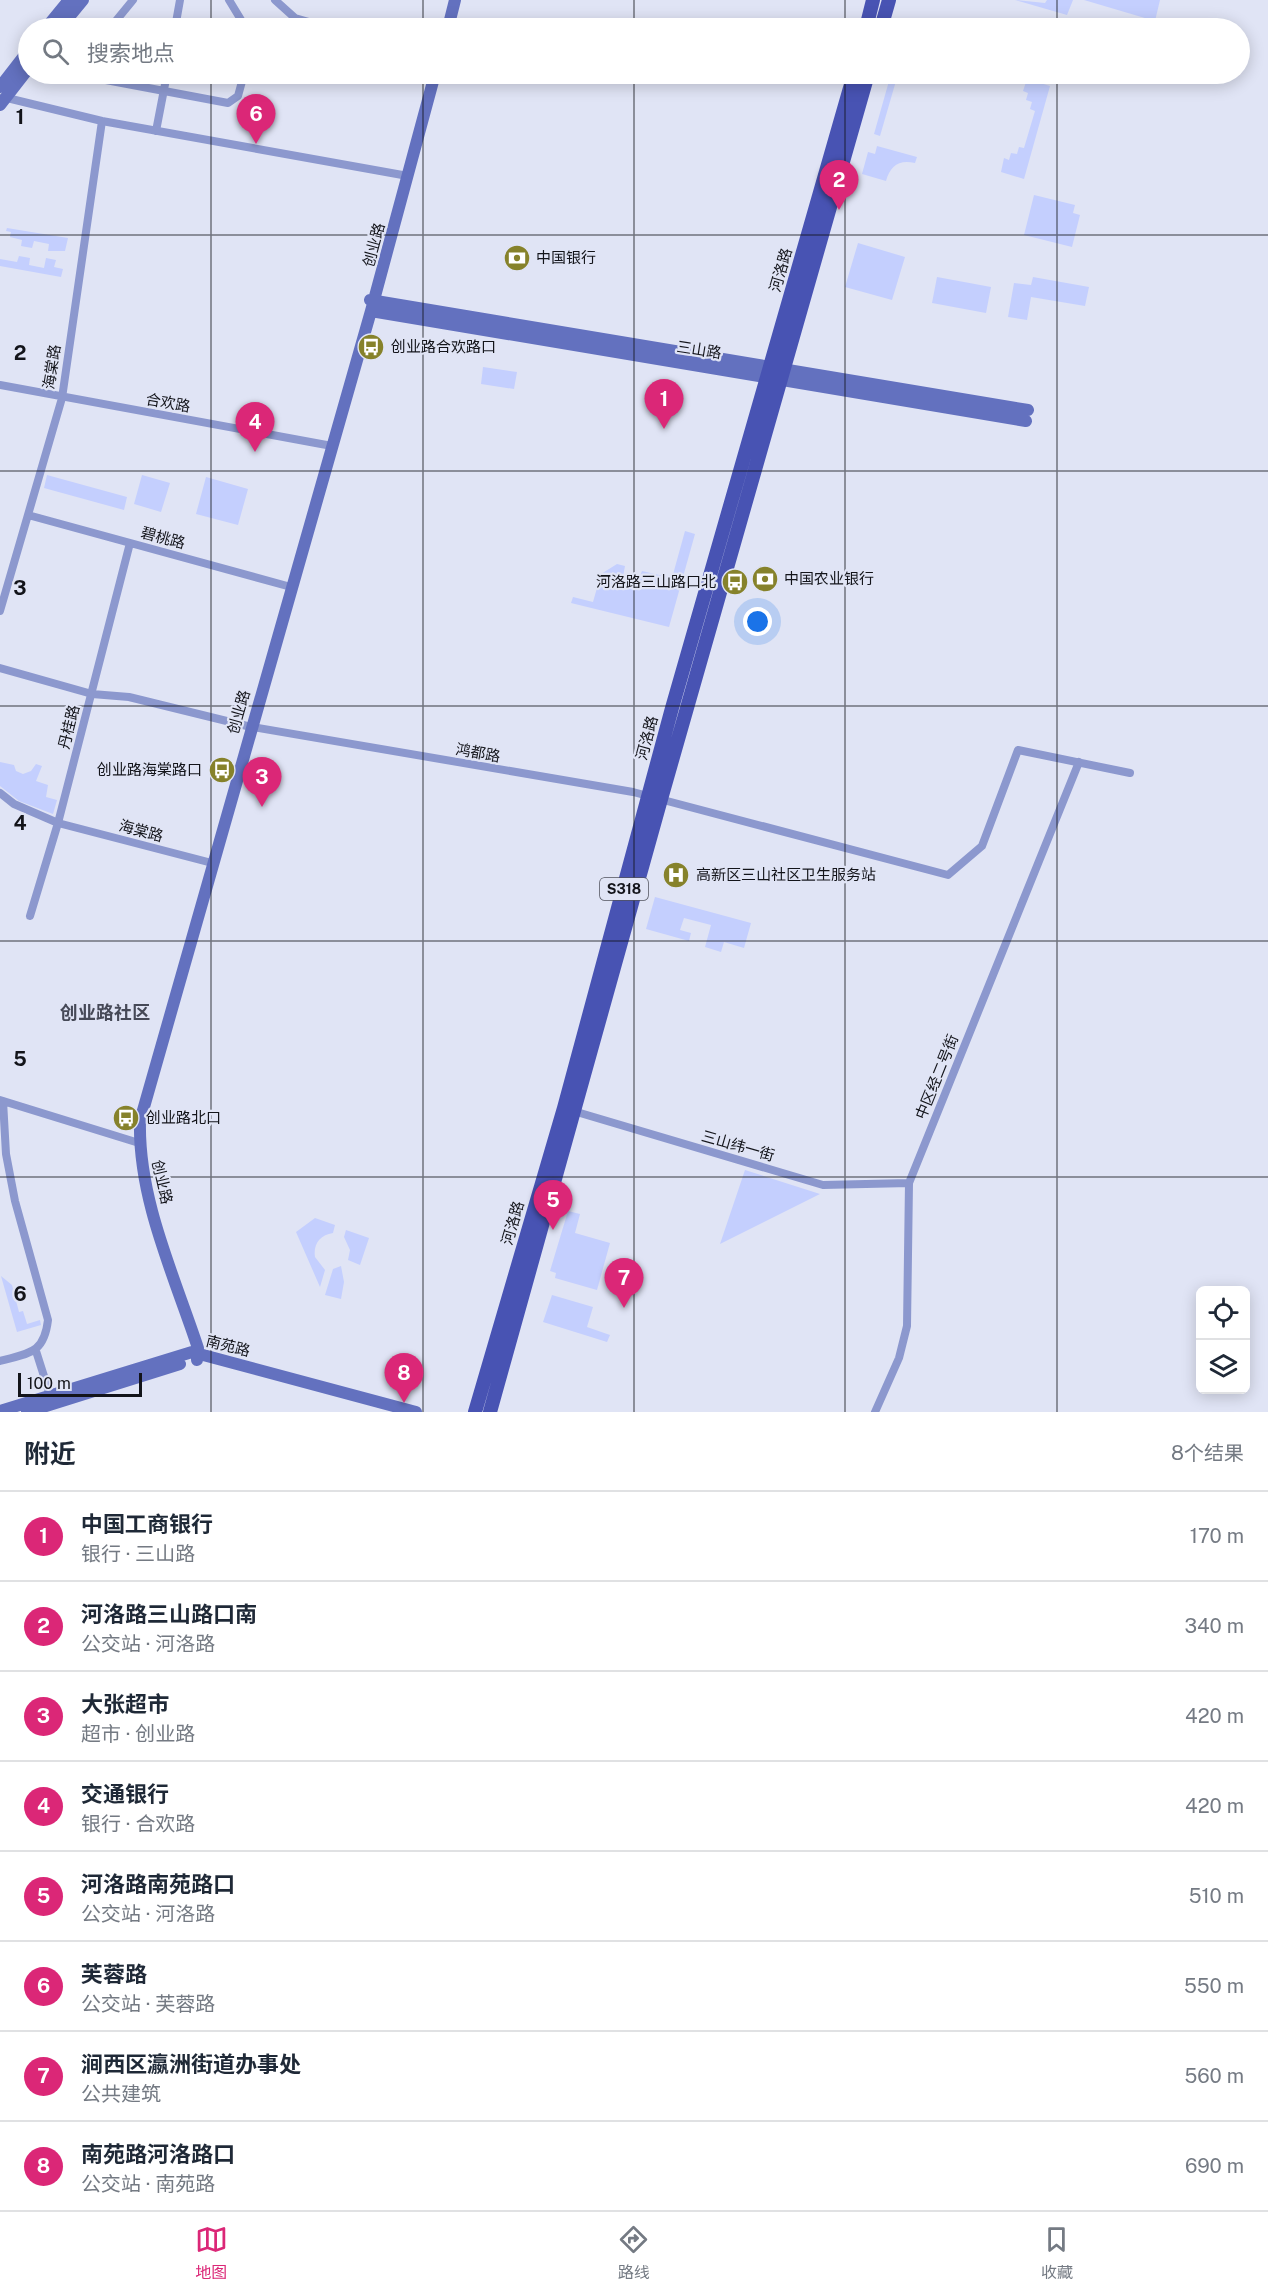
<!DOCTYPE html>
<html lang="zh">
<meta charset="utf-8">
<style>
body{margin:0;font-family:"Public Sans","Noto Sans SC",sans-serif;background:#f2f2f3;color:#1f2937}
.controls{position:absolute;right:18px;bottom:18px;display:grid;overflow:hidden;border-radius:9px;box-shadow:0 3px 15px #0003}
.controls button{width:54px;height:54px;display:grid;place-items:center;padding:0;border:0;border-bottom:2px solid #e0e1e3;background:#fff;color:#1f2937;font:30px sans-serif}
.scale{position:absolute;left:18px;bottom:15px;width:124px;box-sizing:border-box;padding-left:6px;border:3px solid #13141a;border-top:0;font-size:16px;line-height:21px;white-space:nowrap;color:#13141a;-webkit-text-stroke:4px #e0e4f5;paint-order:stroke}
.you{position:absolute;left:758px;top:622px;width:21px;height:21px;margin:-15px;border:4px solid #fff;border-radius:50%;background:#1a73e8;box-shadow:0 0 0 9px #1a73e833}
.badge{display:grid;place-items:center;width:39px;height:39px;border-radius:50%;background:#db2777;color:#fff;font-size:20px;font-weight:700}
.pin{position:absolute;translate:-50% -50px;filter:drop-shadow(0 2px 3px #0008)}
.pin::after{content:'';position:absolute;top:32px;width:21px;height:18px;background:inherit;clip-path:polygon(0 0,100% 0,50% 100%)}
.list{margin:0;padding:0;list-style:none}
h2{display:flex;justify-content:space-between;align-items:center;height:78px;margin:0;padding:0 24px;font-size:26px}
h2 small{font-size:20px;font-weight:400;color:#747a83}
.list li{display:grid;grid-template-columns:39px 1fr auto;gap:18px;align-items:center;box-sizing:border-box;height:90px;padding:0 24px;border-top:2px solid #e0e1e3}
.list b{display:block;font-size:22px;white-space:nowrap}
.list p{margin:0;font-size:20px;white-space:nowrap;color:#747a83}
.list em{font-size:20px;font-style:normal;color:#747a83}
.icon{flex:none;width:33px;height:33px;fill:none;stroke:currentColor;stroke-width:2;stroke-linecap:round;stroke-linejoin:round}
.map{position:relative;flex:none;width:1268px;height:1412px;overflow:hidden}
.search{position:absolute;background:#fff;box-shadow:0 3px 15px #0003;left:18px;right:18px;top:18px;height:66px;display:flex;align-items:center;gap:15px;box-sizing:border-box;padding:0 21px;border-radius:33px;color:#747a83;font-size:22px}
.sheet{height:798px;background:#fff}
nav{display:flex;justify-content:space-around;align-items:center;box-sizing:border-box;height:84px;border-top:2px solid #e0e1e3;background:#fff;font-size:16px;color:#747a83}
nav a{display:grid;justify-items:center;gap:3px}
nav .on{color:#db2777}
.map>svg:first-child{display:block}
.green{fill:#c4cffe}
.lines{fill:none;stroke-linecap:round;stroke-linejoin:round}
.street{stroke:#8c98ce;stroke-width:8}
.secondary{stroke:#6371bf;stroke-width:12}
.primary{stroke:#4853b3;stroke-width:14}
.grid{fill:none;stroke:#13141a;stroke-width:1.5;stroke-opacity:0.55}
.labels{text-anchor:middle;stroke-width:4.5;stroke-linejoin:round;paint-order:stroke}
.shield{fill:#e0e4f5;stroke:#50525c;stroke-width:1.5}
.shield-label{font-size:14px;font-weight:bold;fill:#13141a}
.street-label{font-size:15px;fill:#13141a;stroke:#e0e4f5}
.poi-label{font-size:15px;fill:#13141a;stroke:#e0e4f5;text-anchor:start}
.quarter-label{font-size:18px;font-weight:bold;fill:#464957;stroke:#e0e4f5}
.grid-label{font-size:20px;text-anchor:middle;font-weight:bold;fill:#13141a;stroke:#e0e4f5;stroke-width:4.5;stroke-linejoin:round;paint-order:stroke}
</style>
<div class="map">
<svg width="1268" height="1412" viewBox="0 0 1268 1412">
<rect width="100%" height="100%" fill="#e0e4f5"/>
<path class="green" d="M1015 0 1045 3 1047 0H1073L1067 15Z
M1084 0H1160L1155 21Z
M891 74H898L880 136 874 134Z
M1027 79 1050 86 1024 179 1001 172 1004 158 1009 160 1011 153 1017 154 1019 147 1024 148 1035 111 1030 109 1032 102 1026 100 1028 93 1023 91Z
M877 146 917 157 915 163C899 159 890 166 886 181L862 174 868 152 875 154Z
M1034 195 1075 205 1073 213 1080 215 1072 247 1024 235Z
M7 228 68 238 65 251H48L49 244 34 241 32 248 21 246 22 240 10 237 11 232 6 231Z
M858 243 905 257 892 300 845 287Z
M19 256 30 258 29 265 44 268 46 258 56 260 54 267 63 269 61 277 0 266V259L17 262Z
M937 277 991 287 986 313 932 303Z
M1033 277 1089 287 1085 306 1031 297 1027 320 1008 317 1014 283 1031 285Z
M483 367 517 372 514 389 481 384Z
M47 475 127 497 124 510 44 488Z
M142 475 170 483 161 512 134 504Z
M206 477 248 489 238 525 196 514Z
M685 531 695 534 669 627 571 603 573 597 593 602 601 574 617 564 625 566 622 582 628 588 636 586 642 571 672 578Z
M0 762 14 765 16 771 23 774 31 771 36 764 42 766 36 781 48 785 46 797 57 800 53 814 19 801 0 786Z
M655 897 751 923 744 948 724 942 721 952 705 947 711 925 684 918 680 930 691 933 689 941 646 929Z
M745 1170 820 1194 720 1244Z
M568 1211 580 1214 575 1233 610 1243 597 1290 555 1278 556 1273 550 1271Z
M315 1218 335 1225 333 1233C320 1235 313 1244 315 1257L325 1270 320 1287 296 1232Z
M346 1230 369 1238 360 1265 348 1260 350 1250 344 1237Z
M341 1266 344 1282 341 1299 325 1295 333 1269Z
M1 1276 12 1285 19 1312 23 1311 27 1324 40 1320 41 1325 17 1332Z
M552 1295 593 1307 587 1327 610 1335 607 1342 543 1322Z"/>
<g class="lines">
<path class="street" d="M229 0 246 28
M275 0 295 18 330 28
M114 24 137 28
M110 28 133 0
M175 28 180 0
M74 74 228 103 238 96 244 74
M3 97 102 121 408 176
M156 131 167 74
M0 385 332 446
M28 515 291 587
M0 611 62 398 102 121
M0 668 92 694 129 697 247 726 633 792 948 875 982 846 1018 750 1130 773
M0 793 14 804 58 823 212 863
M30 916 58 823 130 543
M0 1100 139 1143
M570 1110 823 1185 909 1183
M36 1351 50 1395
M0 1361C29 1353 44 1354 48 1320L15 1201 6 1154 3 1101
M875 1412 899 1358 907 1326 909 1183 1079 762"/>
<path class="secondary" d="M46 28 69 0
M60 28 83 0
M448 28 455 0
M0 87 28 51
M0 105 28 69
M370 300 1028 410
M371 311 1026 421
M197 1360 198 1348C174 1275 138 1199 140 1121L371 311 435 74
M0 1411 192 1352 416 1412
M27 1412 180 1364"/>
<path class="primary" d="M866 28 873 0
M881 28 889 0
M475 1412 564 1108 672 708 854 74
M490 1412 661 799 868 74"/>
</g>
<path class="grid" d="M211 0V28M423 0V28M634 0V28M845 0V28M1057 0V28M211 74V1412M423 74V1412M634 74V1412M845 74V1412M1057 74V1412M0 235H1268M0 471H1268M0 706H1268M0 941H1268M0 1177H1268"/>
<defs>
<symbol id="bank-disc" viewBox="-11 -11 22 22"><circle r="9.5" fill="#86822b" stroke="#e0e4f5"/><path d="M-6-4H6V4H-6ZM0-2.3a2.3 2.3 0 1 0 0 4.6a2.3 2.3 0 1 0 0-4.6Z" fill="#fff"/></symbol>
<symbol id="bus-disc" viewBox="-11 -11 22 22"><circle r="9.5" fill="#86822b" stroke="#e0e4f5"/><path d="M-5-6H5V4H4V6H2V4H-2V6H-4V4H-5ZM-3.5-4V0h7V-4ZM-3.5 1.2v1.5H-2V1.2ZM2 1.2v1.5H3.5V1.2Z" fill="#fff"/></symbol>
<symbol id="hospital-disc" viewBox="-11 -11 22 22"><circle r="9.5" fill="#86822b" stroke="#e0e4f5"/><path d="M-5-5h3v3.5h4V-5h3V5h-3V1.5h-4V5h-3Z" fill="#fff"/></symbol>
</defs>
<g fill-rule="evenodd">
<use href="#bank-disc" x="502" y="243" width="30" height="30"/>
<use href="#bus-disc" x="356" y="332" width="30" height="30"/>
<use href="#bank-disc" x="750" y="564" width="30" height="30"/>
<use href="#bus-disc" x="720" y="567" width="30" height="30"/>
<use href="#bus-disc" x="207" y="755" width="30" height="30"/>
<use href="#hospital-disc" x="661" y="860" width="30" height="30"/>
<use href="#bus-disc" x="111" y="1103" width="30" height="30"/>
</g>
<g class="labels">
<rect class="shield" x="600" y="878" width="48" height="22" rx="4.5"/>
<g class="shield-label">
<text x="624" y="894">S318</text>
</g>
<g class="street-label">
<text transform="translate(374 245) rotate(-75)" y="5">创业路</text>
<text transform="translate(781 270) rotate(-74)" y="5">河洛路</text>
<text transform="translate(699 350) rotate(9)" y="5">三山路</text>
<text transform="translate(52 367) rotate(-81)" y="5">海棠路</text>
<text transform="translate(168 403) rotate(10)" y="5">合欢路</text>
<text transform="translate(163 538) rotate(15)" y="5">碧桃路</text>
<text transform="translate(239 712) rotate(-74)" y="5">创业路</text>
<text transform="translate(69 727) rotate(-76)" y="5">丹桂路</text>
<text transform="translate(647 738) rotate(-75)" y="5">河洛路</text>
<text transform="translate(478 753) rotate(10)" y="5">鸿都路</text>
<text transform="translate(141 831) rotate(15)" y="5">海棠路</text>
<text transform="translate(937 1077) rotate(-68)" y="5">中区经二号街</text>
<text transform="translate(738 1146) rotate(16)" y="5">三山纬一街</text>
<text transform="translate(162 1182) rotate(77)" y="5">创业路</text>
<text transform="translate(513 1223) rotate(-74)" y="5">河洛路</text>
<text transform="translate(228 1346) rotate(14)" y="5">南苑路</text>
</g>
<g class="poi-label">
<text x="536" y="263">中国银行</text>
<text x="391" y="352">创业路合欢路口</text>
<text x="784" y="584">中国农业银行</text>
<text x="716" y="587" text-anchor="end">河洛路三山路口北</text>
<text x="202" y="775" text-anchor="end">创业路海棠路口</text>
<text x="696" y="880">高新区三山社区卫生服务站</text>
<text x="146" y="1123">创业路北口</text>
</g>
<g class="quarter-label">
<text x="105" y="1019">创业路社区</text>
</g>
</g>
<g class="grid-label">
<text x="20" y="124">1</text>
<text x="20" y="360">2</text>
<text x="20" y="595">3</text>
<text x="20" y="830">4</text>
<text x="20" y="1066">5</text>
<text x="20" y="1301">6</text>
</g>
</svg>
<div class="controls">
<button><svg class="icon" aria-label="locate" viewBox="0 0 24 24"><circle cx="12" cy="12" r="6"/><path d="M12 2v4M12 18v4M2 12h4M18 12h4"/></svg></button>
<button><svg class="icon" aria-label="layers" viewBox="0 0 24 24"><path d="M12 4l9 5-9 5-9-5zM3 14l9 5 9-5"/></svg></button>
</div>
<div class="scale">100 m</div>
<div class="you"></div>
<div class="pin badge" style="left:664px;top:429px">1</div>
<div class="pin badge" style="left:839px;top:210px">2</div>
<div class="pin badge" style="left:262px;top:807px">3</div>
<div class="pin badge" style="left:255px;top:452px">4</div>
<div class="pin badge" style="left:553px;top:1230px">5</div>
<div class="pin badge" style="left:256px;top:144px">6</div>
<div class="pin badge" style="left:624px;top:1308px">7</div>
<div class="pin badge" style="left:404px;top:1403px">8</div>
<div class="search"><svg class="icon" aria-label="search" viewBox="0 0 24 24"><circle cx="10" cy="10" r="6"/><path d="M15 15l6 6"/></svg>搜索地点</div>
</div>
<section class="sheet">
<h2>附近<small>8个结果</small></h2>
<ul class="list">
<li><span class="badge">1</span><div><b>中国工商银行</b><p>银行 · 三山路</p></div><em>170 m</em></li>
<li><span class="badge">2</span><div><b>河洛路三山路口南</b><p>公交站 · 河洛路</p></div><em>340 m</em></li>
<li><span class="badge">3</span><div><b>大张超市</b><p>超市 · 创业路</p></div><em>420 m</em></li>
<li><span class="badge">4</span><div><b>交通银行</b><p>银行 · 合欢路</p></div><em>420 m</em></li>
<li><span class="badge">5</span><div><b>河洛路南苑路口</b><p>公交站 · 河洛路</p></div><em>510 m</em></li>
<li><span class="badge">6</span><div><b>芙蓉路</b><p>公交站 · 芙蓉路</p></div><em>550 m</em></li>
<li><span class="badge">7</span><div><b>涧西区瀛洲街道办事处</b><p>公共建筑</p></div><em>560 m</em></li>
<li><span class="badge">8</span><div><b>南苑路河洛路口</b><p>公交站 · 南苑路</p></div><em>690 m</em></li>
</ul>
</section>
<nav>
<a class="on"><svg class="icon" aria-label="map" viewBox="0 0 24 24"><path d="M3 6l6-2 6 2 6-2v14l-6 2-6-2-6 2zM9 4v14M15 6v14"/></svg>地图</a>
<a><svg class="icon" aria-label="directions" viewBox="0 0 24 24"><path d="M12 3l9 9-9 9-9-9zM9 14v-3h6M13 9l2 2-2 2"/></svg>路线</a>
<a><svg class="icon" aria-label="saved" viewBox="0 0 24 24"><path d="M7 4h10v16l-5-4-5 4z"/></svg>收藏</a>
</nav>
